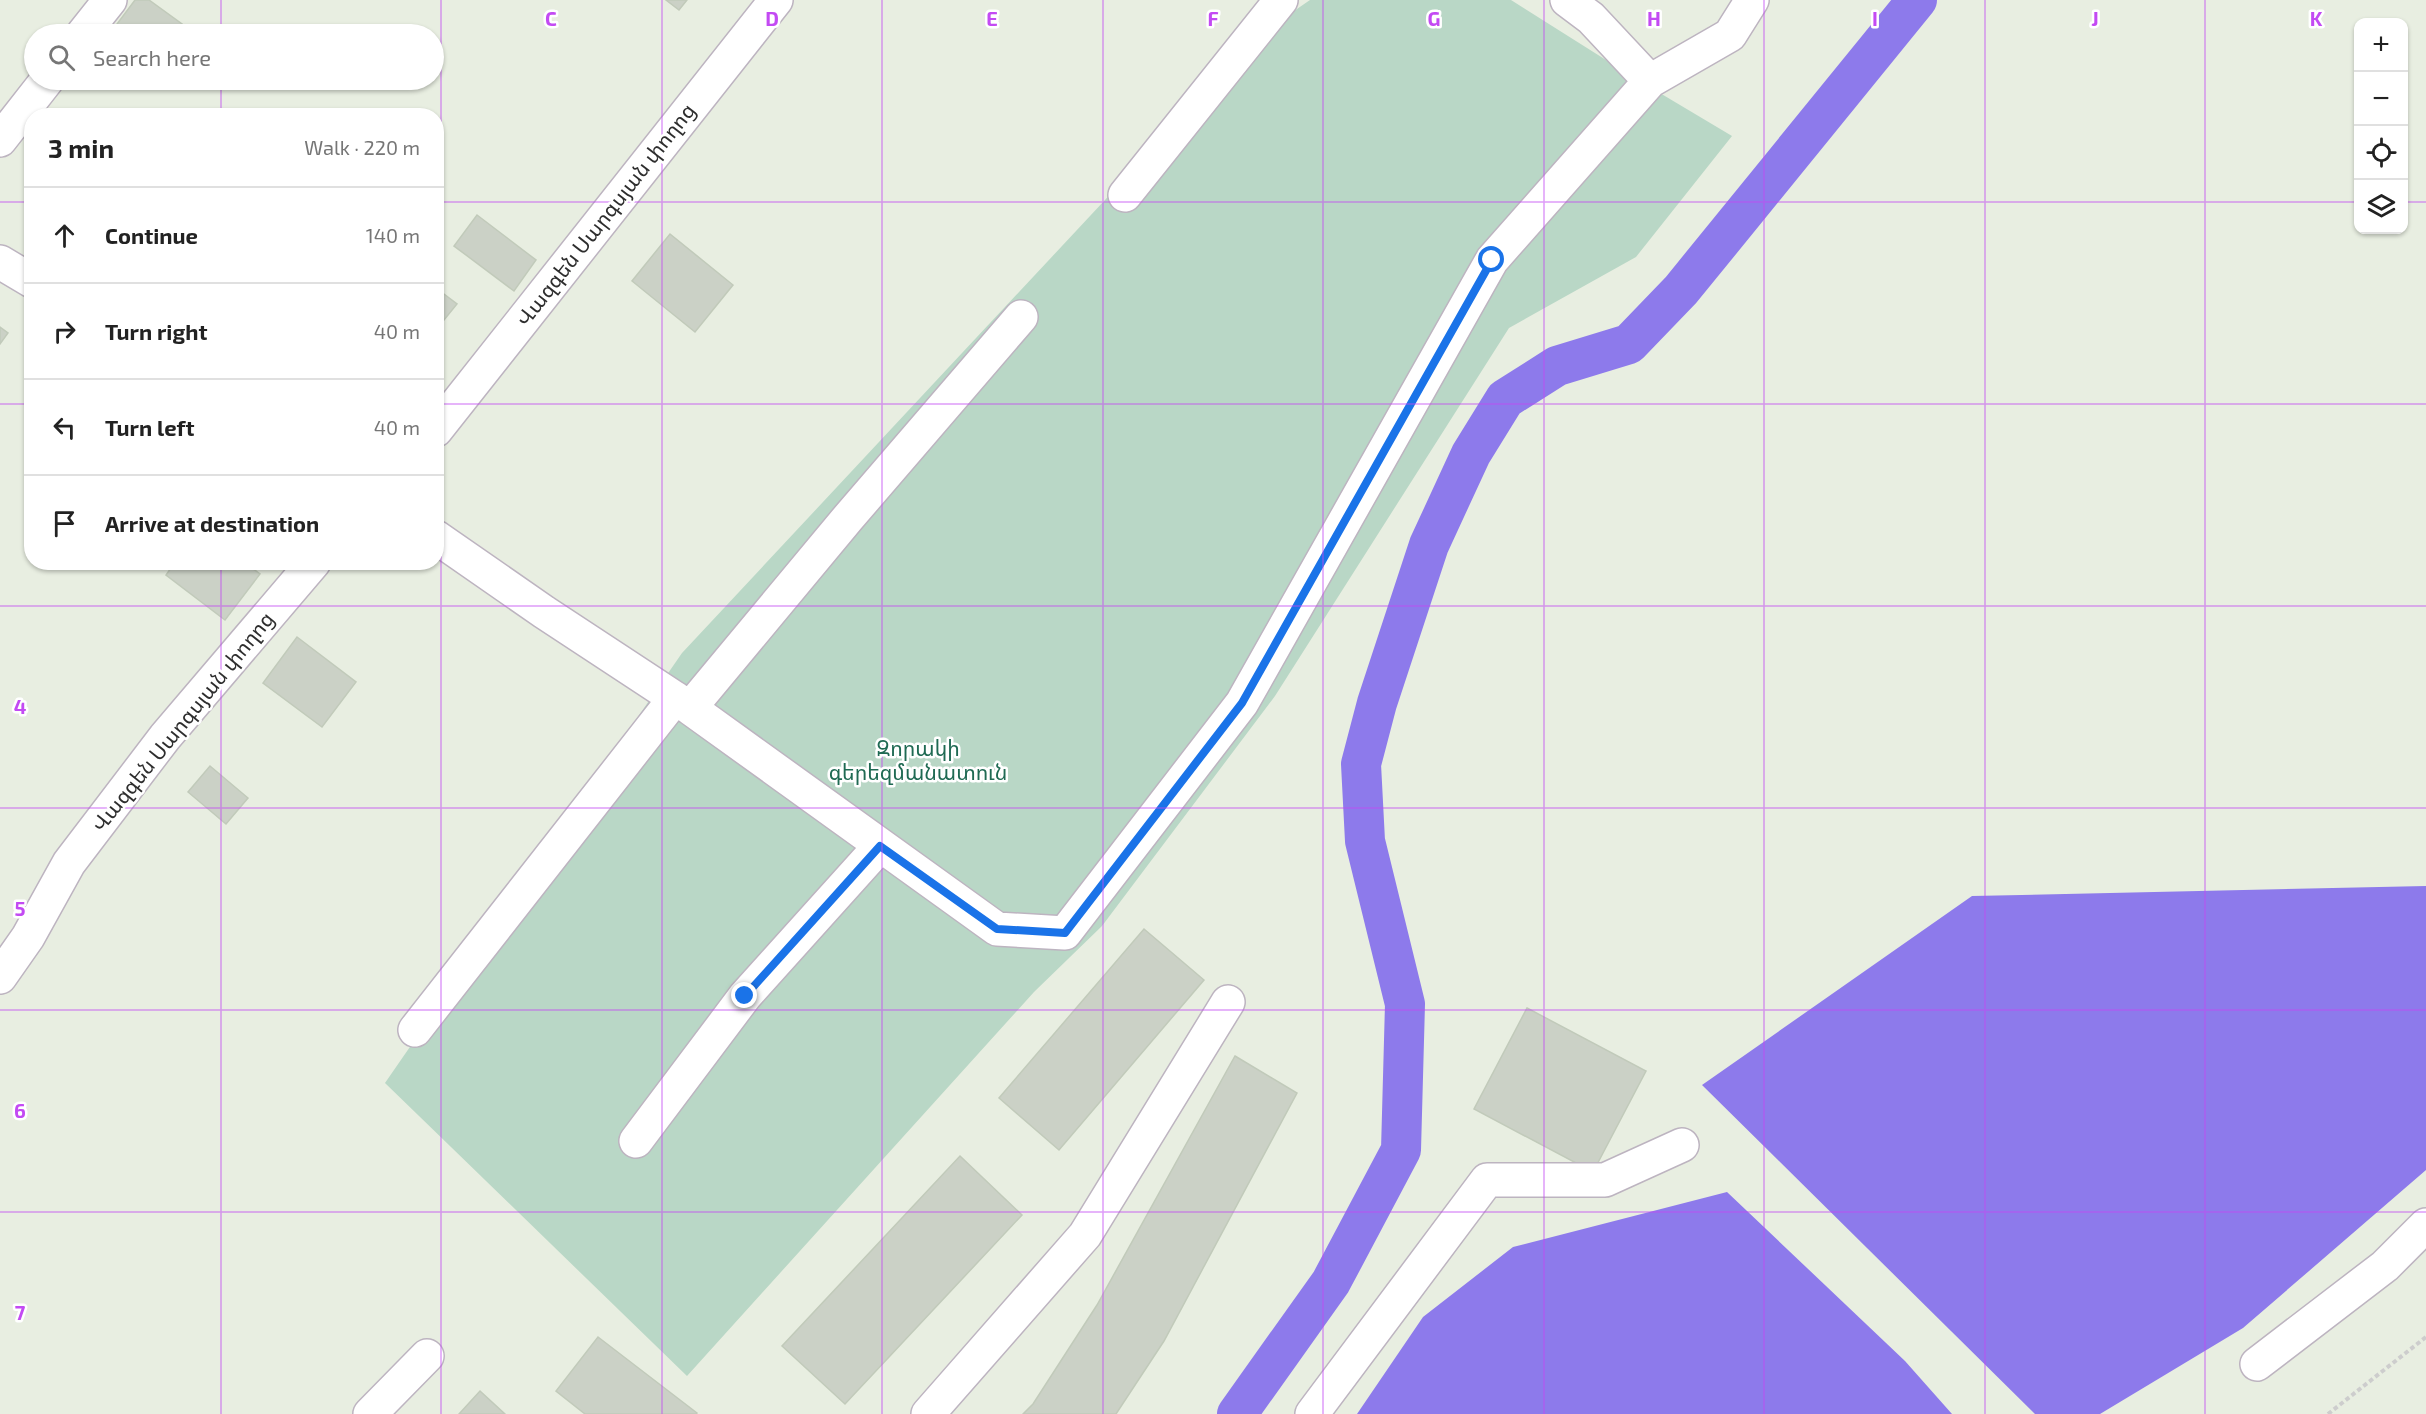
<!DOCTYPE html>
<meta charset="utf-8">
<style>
body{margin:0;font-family:"Exo 2","Noto Sans Armenian",sans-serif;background:#f2f2f2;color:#222}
.controls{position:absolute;right:18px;top:18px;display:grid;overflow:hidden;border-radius:12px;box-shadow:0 2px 4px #0004}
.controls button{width:54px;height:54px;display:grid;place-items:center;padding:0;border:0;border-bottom:2px solid #e0e0e0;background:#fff;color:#222;font:30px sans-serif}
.stop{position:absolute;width:18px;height:18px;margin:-14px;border:4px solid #1a73e8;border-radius:50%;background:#fff}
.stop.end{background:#1a73e8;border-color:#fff;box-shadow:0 2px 6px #0008}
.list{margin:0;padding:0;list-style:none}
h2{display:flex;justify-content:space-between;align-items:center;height:78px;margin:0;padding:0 24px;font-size:26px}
h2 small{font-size:20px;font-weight:400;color:#767676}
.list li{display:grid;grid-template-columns:39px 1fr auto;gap:18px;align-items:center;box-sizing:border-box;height:96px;padding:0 24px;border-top:2px solid #e0e0e0}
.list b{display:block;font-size:22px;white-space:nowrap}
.list em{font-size:20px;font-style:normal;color:#767676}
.icon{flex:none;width:33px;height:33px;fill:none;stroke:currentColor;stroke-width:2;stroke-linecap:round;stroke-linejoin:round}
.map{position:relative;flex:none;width:2426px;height:1414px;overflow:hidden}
.search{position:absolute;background:#fff;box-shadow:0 2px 4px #0004;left:24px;top:24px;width:420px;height:66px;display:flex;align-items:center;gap:15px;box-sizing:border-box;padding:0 21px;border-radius:33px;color:#767676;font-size:22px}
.panel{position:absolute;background:#fff;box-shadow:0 2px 4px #0004;left:24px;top:108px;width:420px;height:462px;border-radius:24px}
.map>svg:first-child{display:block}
.cemetery{fill:#b9d7c6}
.water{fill:#8d7aeb}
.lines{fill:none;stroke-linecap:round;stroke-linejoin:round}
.canal{stroke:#8d7aeb;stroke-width:40}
.building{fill:#cbd1c6;stroke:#c1caba;stroke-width:1.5}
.minor-casing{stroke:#bdb4c0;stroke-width:36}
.path{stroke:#cdcdcd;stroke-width:4;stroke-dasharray:4.5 3;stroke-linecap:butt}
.minor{stroke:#fff;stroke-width:33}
.route{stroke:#1a73e8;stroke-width:8}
.grid{fill:none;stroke:#c34af3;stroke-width:1.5;stroke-opacity:0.55}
.labels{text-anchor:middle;stroke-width:5;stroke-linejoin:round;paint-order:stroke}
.street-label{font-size:21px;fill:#2e2e2e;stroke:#fff}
.park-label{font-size:21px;fill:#1f6a53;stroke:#fff}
.grid-label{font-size:20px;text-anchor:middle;font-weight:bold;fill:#c34af3;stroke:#fff;stroke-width:5;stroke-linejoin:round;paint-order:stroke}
</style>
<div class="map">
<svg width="2426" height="1414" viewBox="0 0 2426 1414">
<rect width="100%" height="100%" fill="#e8eee1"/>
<path class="cemetery" d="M1310 0H1511L1633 77 1732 136 1636 257 1509 328 1275 696 1102 926 1034 992 687 1376 385 1083 682 653 1259 35Z"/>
<path class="water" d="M2426 886V1170L2243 1328 2100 1414H2035L1702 1085 1972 896Z
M1727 1192 1905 1361 1952 1414H1357L1423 1317 1513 1247Z"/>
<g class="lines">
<path class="canal" d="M1237 1414 1331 1282 1401 1150 1405 1004 1365 841 1361 764 1377 703 1429 545 1471 454 1505 399 1557 366 1629 344 1681 290 1917 0"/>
</g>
<path class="building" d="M135 0H149L182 24 175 34H114L111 32Z
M666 0H687L679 10Z
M477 215 536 260 514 291 454 246Z
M670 234 733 285 695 332 632 281Z
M436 288 457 304 436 330Z
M0 327 8 333 0 344Z
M175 562H244L260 574 225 620 166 575Z
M297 637 356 682 322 727 263 683Z
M210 766 248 798 226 824 188 792Z
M1144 929 1204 980 1059 1150 999 1098Z
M1527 1008 1646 1071 1593 1172 1474 1109Z
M1235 1056 1297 1093 1164 1341 1116 1414H1023L1033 1404 1097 1305Z
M960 1156 1022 1215 845 1404 782 1346Z
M598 1337 697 1413 696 1414H585L556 1391Z
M480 1391 505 1414H459Z"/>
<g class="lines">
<defs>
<path id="minor" d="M1567 0 1591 18 1650 81
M83 34 110 0
M0 140 47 80
M1125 195 1281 0
M0 262 32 281
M436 430 776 0
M436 537 544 612 690 708 997 929 1065 933 1242 703 1492 260 1650 81 1730 35 1752 0
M690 708 848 518 1021 317
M0 977 28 937 69 863 165 737 314 562
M415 1030 675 698
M636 1141 745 996 880 846
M2257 1364 2385 1266 2426 1225
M370 1414 427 1356
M928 1414 1085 1235 1228 1002
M1312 1414 1487 1180H1605L1682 1145"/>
</defs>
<use href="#minor" class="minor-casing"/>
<path class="path" d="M2328 1414 2426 1337"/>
<use href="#minor" class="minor"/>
</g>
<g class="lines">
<path class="route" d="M745 996 880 846 997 929 1065 933 1242 703 1492 260"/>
</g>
<path class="grid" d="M221 0V34M441 0V1414M662 0V1414M882 0V1414M1103 0V1414M1323 0V1414M1544 0V1414M1764 0V1414M1985 0V1414M2205 0V1414M221 80V116M0 202H32M436 202H2358M2404 202H2426M0 404H32M436 404H2426M221 562V1414M0 606H2426M0 808H2426M0 1010H2426M0 1212H2426"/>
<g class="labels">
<g class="street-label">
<text transform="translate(606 215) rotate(-52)" y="7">Վազգեն Սարգսյան փողոց</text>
<text transform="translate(183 722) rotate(-51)" y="7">Վազգեն Սարգսյան փողոց</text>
</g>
<g class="park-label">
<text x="918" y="756">Զորակի<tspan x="918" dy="24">գերեզմանատուն</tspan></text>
</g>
</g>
<g class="grid-label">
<text x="551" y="26">C</text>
<text x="772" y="26">D</text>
<text x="992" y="26">E</text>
<text x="1213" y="26">F</text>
<text x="1434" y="26">G</text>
<text x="1654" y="26">H</text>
<text x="1875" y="26">I</text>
<text x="2095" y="26">J</text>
<text x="2316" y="26">K</text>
<text x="20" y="714">4</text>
<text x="20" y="916">5</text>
<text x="20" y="1118">6</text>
<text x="20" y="1320">7</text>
</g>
</svg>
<div class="controls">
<button>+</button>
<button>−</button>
<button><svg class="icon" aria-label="locate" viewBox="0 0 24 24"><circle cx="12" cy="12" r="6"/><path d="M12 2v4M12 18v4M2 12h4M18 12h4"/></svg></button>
<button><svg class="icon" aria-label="layers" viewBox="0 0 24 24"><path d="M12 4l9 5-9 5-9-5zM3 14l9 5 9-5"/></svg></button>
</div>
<div class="stop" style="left:1492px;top:260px"></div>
<div class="stop end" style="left:745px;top:996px"></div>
<div class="search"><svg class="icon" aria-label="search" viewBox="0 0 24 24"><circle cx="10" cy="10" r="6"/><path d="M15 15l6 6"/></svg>Search here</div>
<section class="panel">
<h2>3 min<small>Walk · 220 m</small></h2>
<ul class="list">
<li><svg class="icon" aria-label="ahead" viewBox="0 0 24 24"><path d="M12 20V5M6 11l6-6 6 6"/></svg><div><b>Continue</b></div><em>140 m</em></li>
<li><svg class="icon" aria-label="right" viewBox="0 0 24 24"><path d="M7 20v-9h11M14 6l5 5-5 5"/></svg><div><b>Turn right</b></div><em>40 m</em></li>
<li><svg class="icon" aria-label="left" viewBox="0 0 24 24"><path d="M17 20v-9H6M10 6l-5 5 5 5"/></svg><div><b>Turn left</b></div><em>40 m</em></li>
<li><svg class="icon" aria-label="arrive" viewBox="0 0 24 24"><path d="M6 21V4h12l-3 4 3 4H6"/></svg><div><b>Arrive at destination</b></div></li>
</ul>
</section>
</div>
